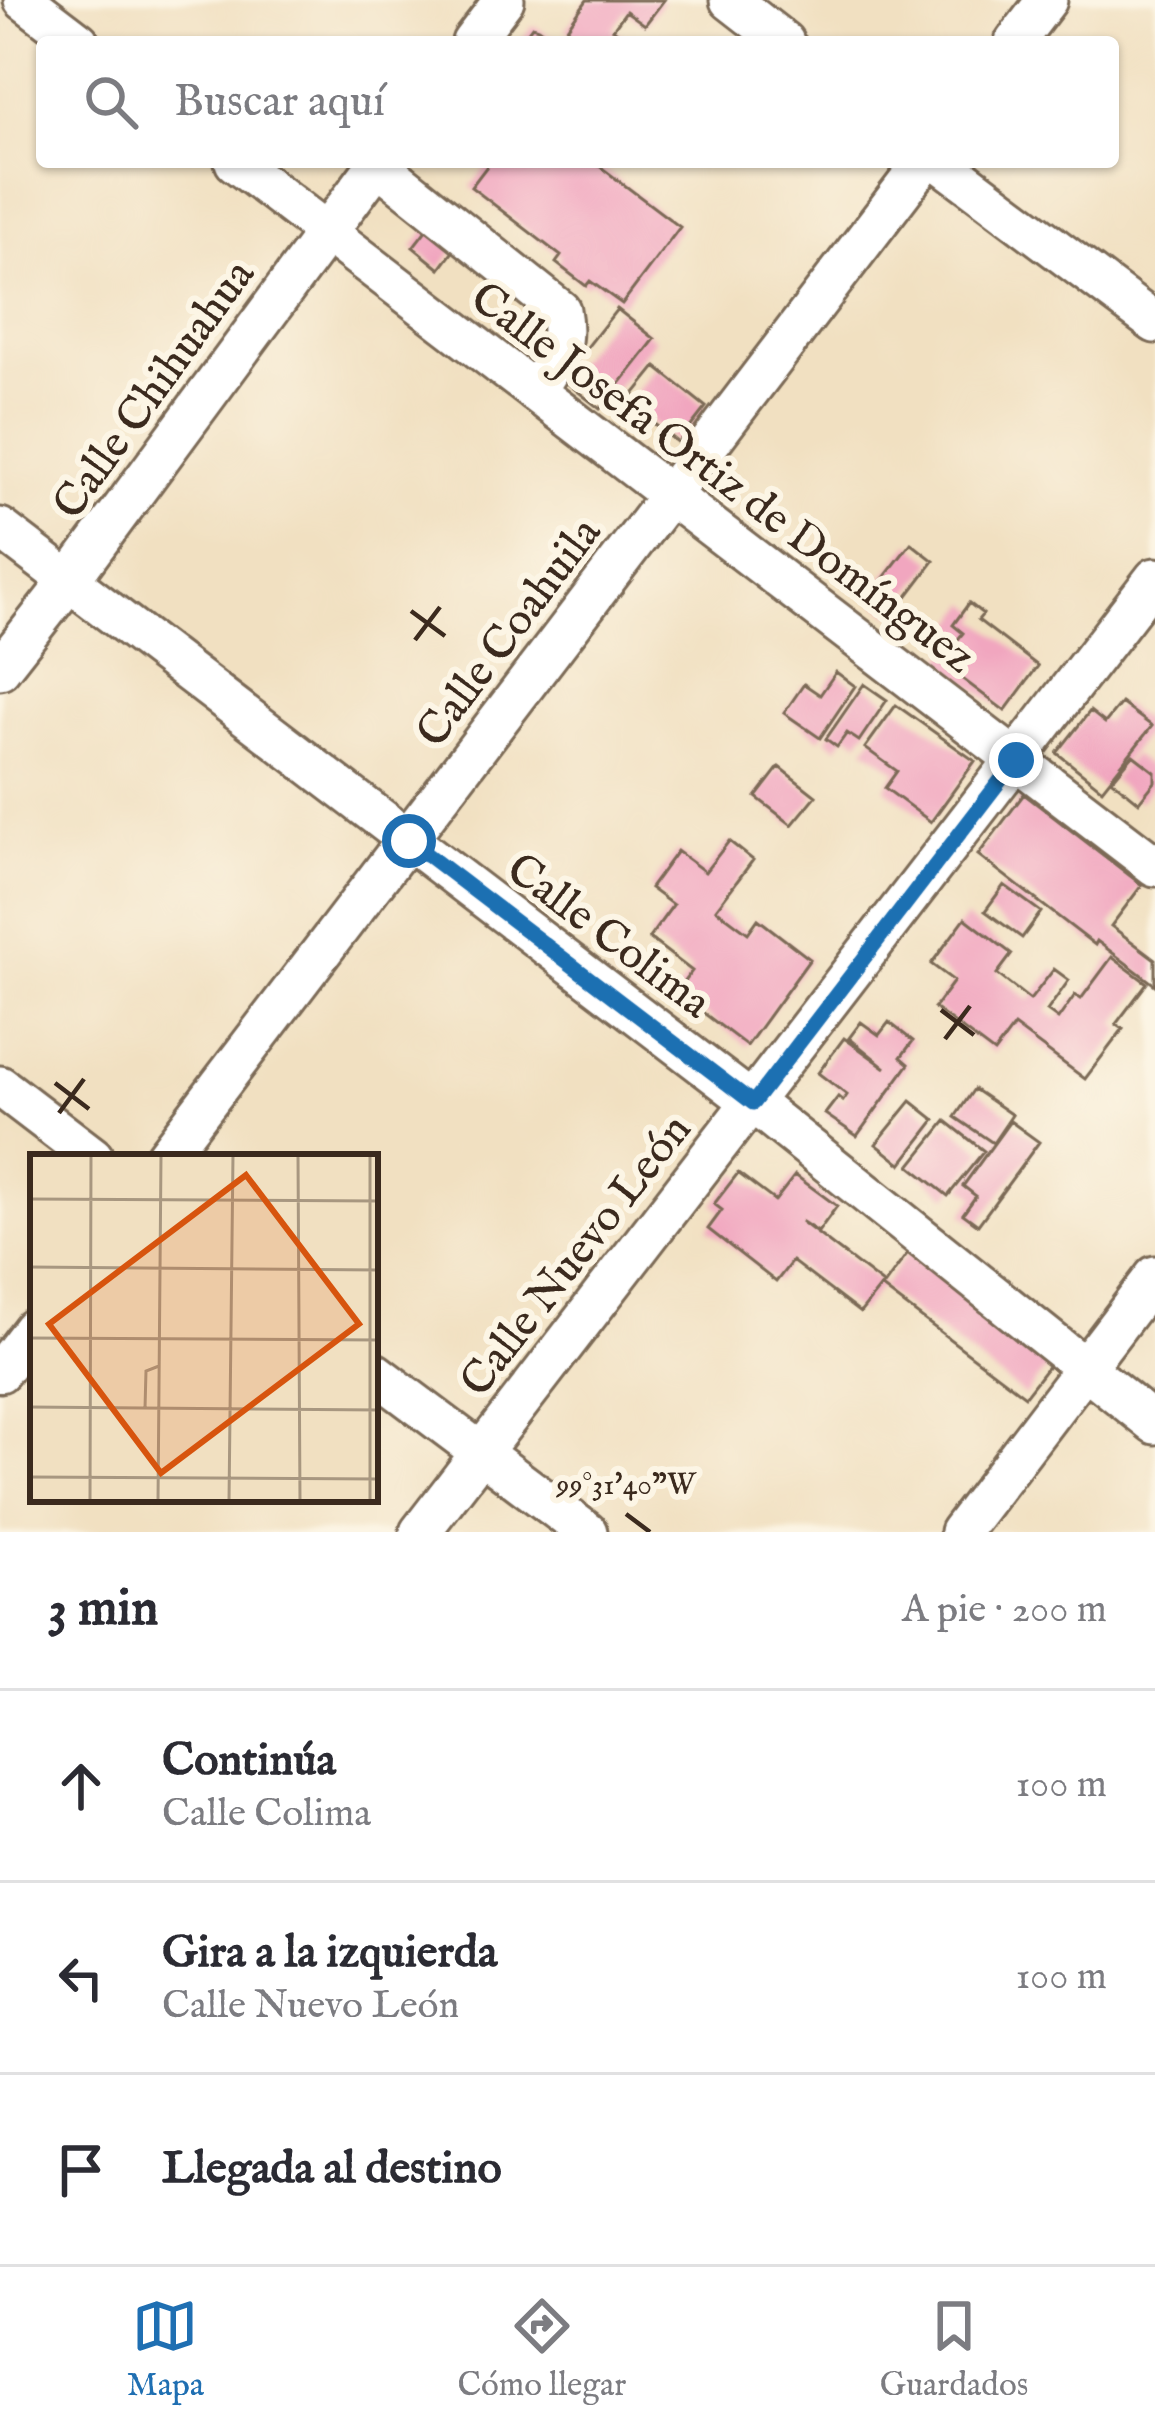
<!DOCTYPE html>
<html lang="es">
<meta charset="utf-8">
<style>
body{margin:0;font-family:"IM FELL English",serif;background:#f2f2f3;color:#2b2b33}
.stop{position:absolute;width:36px;height:36px;margin:-27px;border:9px solid #1f6fb2;border-radius:50%;background:#fff}
.stop.end{background:#1f6fb2;border-color:#fff;box-shadow:0 3px 12px #0008}
.list{margin:0;padding:0;list-style:none}
h2{display:flex;justify-content:space-between;align-items:center;height:156px;margin:0;padding:0 48px;font-size:51px}
h2 small{font-size:39px;font-weight:400;color:#7c7c81}
.list li{display:grid;grid-template-columns:78px 1fr auto;gap:36px;align-items:center;box-sizing:border-box;height:192px;padding:0 48px;border-top:3px solid #e1e1e2}
.list b{display:block;font-size:45px;white-space:nowrap}
.list p{margin:0;font-size:39px;white-space:nowrap;color:#7c7c81}
.list em{font-size:39px;font-style:normal;color:#7c7c81}
.icon{flex:none;width:66px;height:66px;fill:none;stroke:currentColor;stroke-width:2;stroke-linecap:round;stroke-linejoin:round}
.map{position:relative;flex:none;width:1155px;height:1532px;overflow:hidden}
.search{position:absolute;background:#fff;box-shadow:0 3px 9px #0004;left:36px;right:36px;top:36px;height:132px;display:flex;align-items:center;gap:30px;box-sizing:border-box;padding:0 42px;border-radius:12px;color:#7c7c81;font-size:45px}
.sheet{height:732px;background:#fff}
nav{display:flex;justify-content:space-around;align-items:center;box-sizing:border-box;height:168px;border-top:3px solid #e1e1e2;background:#fff;font-size:33px;color:#7c7c81}
nav a{display:grid;justify-items:center;gap:6px}
nav .on{color:#1f6fb2}
.map>svg:first-child{display:block}
.building{fill:#f1a6bf}
.lines{fill:none;stroke-linecap:round;stroke-linejoin:round}
.minor-casing{stroke:#7b6a57;stroke-width:45}
.minor{stroke:#fff;stroke-width:39}
.route{stroke:#1f6fb2;stroke-width:15}
.ticks{fill:none;stroke:#3b2a1e;stroke-width:4.5}
.labels{text-anchor:middle;stroke-width:12;stroke-linejoin:round;paint-order:stroke}
.street-label{font-size:45px;fill:#3b2a1e;stroke:#fcf5e5}
.inset-road{fill:none;stroke:#a89780;stroke-width:3}
.view{fill:#d7540e;fill-opacity:0.15;stroke:#d7540e;stroke-width:6}
.inset-edge{fill:none;stroke:#3b2a1e;stroke-width:6}
.ticks-label{font-size:30px;text-anchor:middle;fill:#3b2a1e;stroke:#fcf5e5;stroke-width:12;stroke-linejoin:round;paint-order:stroke}
</style>
<div class="map">
<svg width="1155" height="1532" viewBox="0 0 1155 1532">
<rect width="100%" height="100%" fill="#fcf5e5"/>
<filter id="ink" filterUnits="userSpaceOnUse"><feTurbulence type="fractalNoise" baseFrequency=".00833" numOctaves="2"/><feDisplacementMap in="SourceGraphic" scale="24" xChannelSelector="R" yChannelSelector="G"/><feConvolveMatrix kernelMatrix="1 2 1 2 8 2 1 2 1" color-interpolation-filters="sRGB"/></filter>
<filter id="wash" filterUnits="userSpaceOnUse"><feTurbulence type="fractalNoise" baseFrequency=".004" numOctaves="4" result="noise"/><feDisplacementMap in="SourceGraphic" scale="48" xChannelSelector="R" yChannelSelector="G"/><feGaussianBlur stdDeviation="2.7" result="paint"/><feColorMatrix in="noise" values="0 0 0 0 0 0 0 0 0 0 0 0 0 0 0 0 0 1.4 0 .05"/><feComposite in="paint" operator="in"/></filter>
<g filter="url(#wash)">
<rect width="100%" height="100%" fill="#f1e0c1"/>
<g id="blocks">
<path class="building" d="M587 0H664L645 25 626 11 613 29 632 42H584L566 29Z
M532 26 538 28 557 42H520Z
M490 162H594L680 227 622 304 590 281 586 286 556 263 561 256 471 187Z
M430 225 457 246 440 269 413 247Z
M617 309 655 339 600 409 562 379Z
M656 367 706 407 678 443 642 414 632 426 618 414Z
M911 543 934 561 893 615 869 597Z
M969 603 983 614 978 620 1038 666 1005 711 940 662 963 633 953 625Z
M836 672 855 686 820 738 784 713 804 684 820 695Z
M864 684 887 700 859 741 847 733 837 747 826 739Z
M1121 703 1152 726 1102 789 1057 753 1090 711 1105 723Z
M896 705 975 761 931 822 885 788 897 771 865 748Z
M1133 755 1155 772V782L1139 802 1112 780Z
M779 767 816 796 792 825 756 797Z
M1024 794 1142 885 1111 926 1155 959V985L1097 941 1095 945 978 855Z
M729 841 753 860 716 909 748 933 758 919 810 959 747 1046 676 992 692 971 649 938 673 905 650 888 677 851 705 872Z
M1004 885 1041 912 1022 938 985 911Z
M965 918 1012 954 997 974 1030 1000 1054 969 1069 980 1047 1011 1058 1019 1075 995 1081 999 1112 957 1147 983 1116 1024 1123 1029 1085 1079 1014 1026 994 1053 934 1008 954 981 931 964Z
M861 1022 879 1035 889 1022 913 1041 901 1057 909 1064 857 1136 825 1114 838 1097 843 1101 847 1095 818 1073 844 1038 886 1068 849 1038Z
M974 1089 1012 1115 993 1143 955 1117Z
M911 1101 935 1120 901 1164 876 1144Z
M946 1121 984 1151 948 1196 910 1166Z
M1010 1121 1039 1142 978 1225 963 1214 976 1196 963 1186Z
M738 1173 775 1201 795 1175 837 1206 818 1232 801 1221 883 1284 860 1313 792 1261 776 1282 708 1229 722 1210 714 1204Z
M909 1251 1053 1360 1025 1396 882 1288Z"/>
</g>
</g>
<g filter="url(#ink)">
<use href="#blocks" fill-opacity="0" stroke="#7b6a57" stroke-width="3"/>
<g class="lines">
<defs>
<path id="minor" d="M24 0 79 42
M730 0 784 42
M472 42 504 0
M1015 42 1047 0
M235 162 1155 866
M940 162 1155 323
M377 164 560 310C567 348 555 360 535 392
M0 528 753 1103 1155 1424
M0 669 69 581 379 162
M0 1086 93 1157
M165 1157 924 162
M0 1372 33 1329
M375 1373 587 1532
M420 1532 1155 578
M960 1532 1155 1276"/>
</defs>
<use href="#minor" class="minor-casing"/>
<use href="#minor" class="minor"/>
</g>
</g>
<g class="lines" filter="url(#ink)">
<path class="route" d="M409 841 753 1103 1016 760"/>
</g>
<path class="ticks" d="M411 611 445 636M415 640 440 607M941 1010 974 1035M945 1039 970 1006M55 1083 89 1109M59 1113 84 1079M626 1514 650 1532"/>
<g class="labels">
<g class="street-label">
<text transform="translate(152 388) rotate(-54)" y="16">Calle Chihuahua</text>
<text transform="translate(724 476) rotate(37)" y="16">Calle Josefa Ortiz de Domínguez</text>
<text transform="translate(507 631) rotate(-53)" y="16">Calle Coahuila</text>
<text transform="translate(610 934) rotate(37)" y="16">Calle Colima</text>
<text transform="translate(574 1254) rotate(-52)" y="16">Calle Nuevo León</text>
</g>
</g>
<g transform="translate(30 1154)">
<rect width="348" height="348" fill="#f1e0c1"/>
<path class="inset-road" d="M268 1 270 347M0 45 348 47M0 113 348 116M0 184 348 186M0 253 348 256M115 254 116 217 129 212M0 323 348 325M60 347 61 1M128 347 131 1M199 347 203 1M340 347V1"/>
<path class="view" d="M216 21 329 170 131 319 19 170Z"/>
<rect width="348" height="348" class="inset-edge"/>
</g>
<g class="ticks-label">
<text x="626" y="1494">99°31'40"W</text>
</g>
</svg>
<div class="stop" style="left:409px;top:841px"></div>
<div class="stop end" style="left:1016px;top:760px"></div>
<div class="search"><svg class="icon" aria-label="search" viewBox="0 0 24 24"><circle cx="10" cy="10" r="6"/><path d="M15 15l6 6"/></svg>Buscar aquí</div>
</div>
<section class="sheet">
<h2>3 min<small>A pie · 200 m</small></h2>
<ul class="list">
<li><svg class="icon" aria-label="ahead" viewBox="0 0 24 24"><path d="M12 20V5M6 11l6-6 6 6"/></svg><div><b>Continúa</b><p>Calle Colima</p></div><em>100 m</em></li>
<li><svg class="icon" aria-label="left" viewBox="0 0 24 24"><path d="M17 20v-9H6M10 6l-5 5 5 5"/></svg><div><b>Gira a la izquierda</b><p>Calle Nuevo León</p></div><em>100 m</em></li>
<li><svg class="icon" aria-label="arrive" viewBox="0 0 24 24"><path d="M6 21V4h12l-3 4 3 4H6"/></svg><div><b>Llegada al destino</b></div></li>
</ul>
</section>
<nav>
<a class="on"><svg class="icon" aria-label="map" viewBox="0 0 24 24"><path d="M3 6l6-2 6 2 6-2v14l-6 2-6-2-6 2zM9 4v14M15 6v14"/></svg>Mapa</a>
<a><svg class="icon" aria-label="directions" viewBox="0 0 24 24"><path d="M12 3l9 9-9 9-9-9zM9 14v-3h6M13 9l2 2-2 2"/></svg>Cómo llegar</a>
<a><svg class="icon" aria-label="saved" viewBox="0 0 24 24"><path d="M7 4h10v16l-5-4-5 4z"/></svg>Guardados</a>
</nav>
